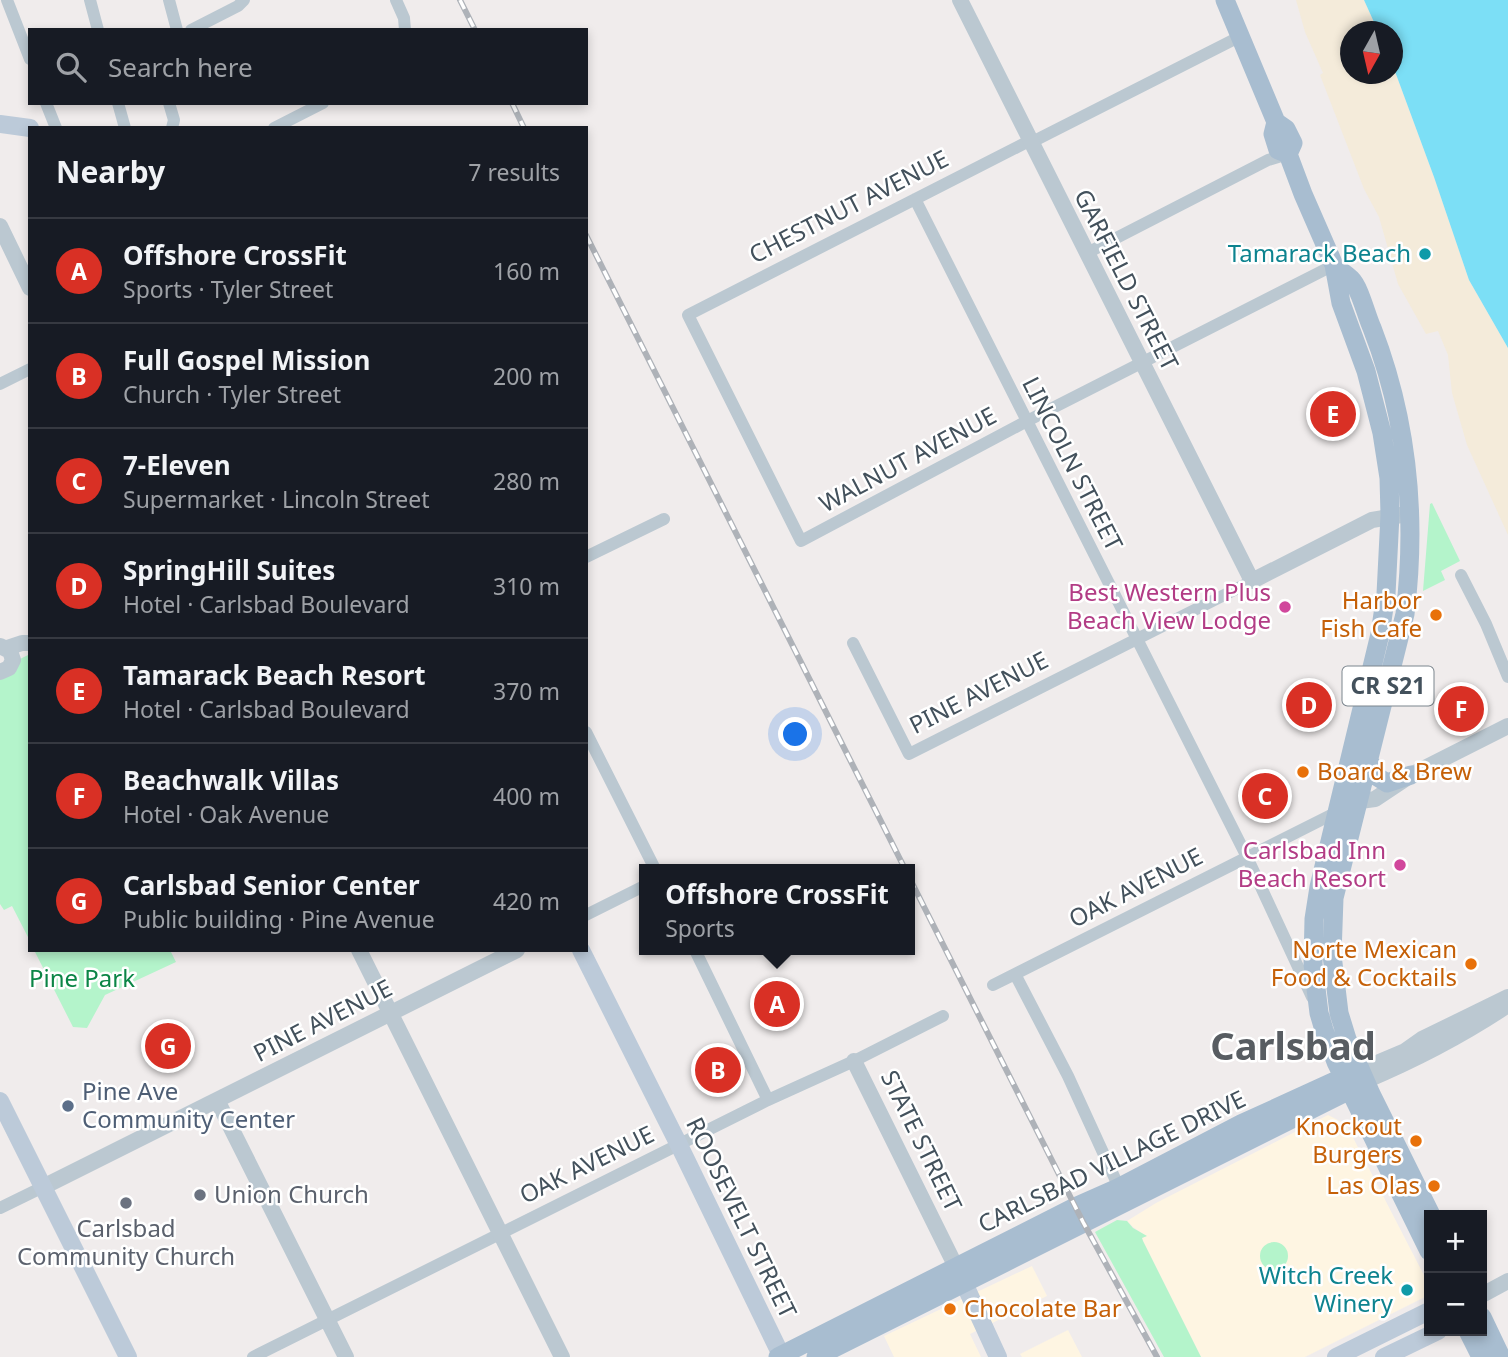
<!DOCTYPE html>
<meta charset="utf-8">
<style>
body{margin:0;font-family:"Noto Sans",sans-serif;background:#242831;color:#f1f3f6}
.controls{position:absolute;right:21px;bottom:21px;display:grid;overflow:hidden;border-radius:0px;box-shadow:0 4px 10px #0003}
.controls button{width:63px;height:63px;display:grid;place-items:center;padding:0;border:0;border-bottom:2px solid #363941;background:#171b24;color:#f1f3f6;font:35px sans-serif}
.compass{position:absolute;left:1340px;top:21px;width:63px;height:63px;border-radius:50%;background:#171b24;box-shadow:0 4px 10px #0003;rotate:188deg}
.you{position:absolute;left:796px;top:735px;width:24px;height:24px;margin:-18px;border:5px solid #fff;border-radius:50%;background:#1a73e8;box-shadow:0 0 0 10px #1a73e833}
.badge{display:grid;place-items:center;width:46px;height:46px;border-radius:50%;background:#d93025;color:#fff;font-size:23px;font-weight:700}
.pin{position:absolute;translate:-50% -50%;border:4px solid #fff;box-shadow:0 2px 7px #0006}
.popup{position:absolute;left:639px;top:864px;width:276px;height:91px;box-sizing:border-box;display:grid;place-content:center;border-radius:0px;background:#171b24;filter:drop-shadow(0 2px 5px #0005);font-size:23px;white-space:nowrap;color:#9ea1a6}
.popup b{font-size:26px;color:#f1f3f6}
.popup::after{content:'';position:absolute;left:50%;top:100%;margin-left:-14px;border:14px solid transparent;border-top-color:#171b24}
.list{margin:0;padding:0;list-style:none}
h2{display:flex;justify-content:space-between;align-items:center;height:91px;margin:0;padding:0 28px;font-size:30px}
h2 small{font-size:23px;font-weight:400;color:#9ea1a6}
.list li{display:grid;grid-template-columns:46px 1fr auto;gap:21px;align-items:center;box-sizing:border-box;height:105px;padding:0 28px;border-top:2px solid #363941}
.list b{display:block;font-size:26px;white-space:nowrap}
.list p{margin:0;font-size:23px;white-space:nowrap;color:#9ea1a6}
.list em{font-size:23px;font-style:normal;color:#9ea1a6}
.icon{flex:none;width:38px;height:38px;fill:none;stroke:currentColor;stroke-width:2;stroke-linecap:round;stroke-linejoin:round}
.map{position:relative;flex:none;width:1508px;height:1357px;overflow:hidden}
.search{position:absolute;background:#171b24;box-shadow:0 4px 10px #0003;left:28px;top:28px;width:560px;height:77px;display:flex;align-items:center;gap:18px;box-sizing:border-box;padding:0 24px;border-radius:0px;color:#9ea1a6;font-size:26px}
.panel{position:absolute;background:#171b24;box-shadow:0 4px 10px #0003;left:28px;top:126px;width:560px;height:826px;border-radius:0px}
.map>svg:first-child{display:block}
.commercial{fill:#fef5e2}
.green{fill:#b4f4cb}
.sand{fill:#f4ebda}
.water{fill:#7cdff6}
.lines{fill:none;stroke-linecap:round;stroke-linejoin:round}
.minor{stroke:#bbc8d1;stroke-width:12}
.tertiary{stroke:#bbc8d1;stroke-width:16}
.secondary{stroke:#bccad9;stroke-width:18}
.primary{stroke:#a8bdd0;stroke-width:19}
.rail-casing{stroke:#aeb2b8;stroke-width:6}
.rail{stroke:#fff;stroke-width:3.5;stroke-dasharray:10;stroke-linecap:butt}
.culture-dot{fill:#0f9aa8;stroke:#fff;stroke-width:2.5}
.hotel-dot{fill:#d1479c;stroke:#fff;stroke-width:2.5}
.food-dot{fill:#e8710a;stroke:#fff;stroke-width:2.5}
.service-dot{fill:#5c6f8a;stroke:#fff;stroke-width:2.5}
.worship-dot{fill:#6b7280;stroke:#fff;stroke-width:2.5}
.labels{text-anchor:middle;stroke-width:5;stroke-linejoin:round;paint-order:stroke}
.shield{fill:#fff;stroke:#7b858d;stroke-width:2}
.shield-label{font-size:23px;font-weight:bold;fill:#43515c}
.street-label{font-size:24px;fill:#43515c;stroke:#fff}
.culture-label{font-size:24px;fill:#0d838f;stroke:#fff;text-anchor:end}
.hotel-label{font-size:24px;fill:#b23c85;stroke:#fff;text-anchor:end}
.food-label{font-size:24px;fill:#c56008;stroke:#fff;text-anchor:end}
.park-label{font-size:24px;fill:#0b8546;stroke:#fff}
.service-label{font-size:24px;fill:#4e5e75;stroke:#fff;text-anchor:start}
.worship-label{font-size:24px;fill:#5b616d;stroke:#fff;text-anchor:start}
.town-label{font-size:38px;font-weight:bold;fill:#585d62;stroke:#fff}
</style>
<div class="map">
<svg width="1508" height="1357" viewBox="0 0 1508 1357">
<rect width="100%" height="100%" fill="#f0ecec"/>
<path class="commercial" d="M1328 1115 1346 1124 1429 1285V1295L1305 1357H1201L1143 1241 1142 1238 1146 1236 1133 1227 1127 1221 1156 1203Z
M1032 1266 1047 1296 970 1334 981 1357H894L884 1336Z
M1068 1330 1082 1357H1022L1020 1354Z"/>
<path class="green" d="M1432 503 1460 561 1441 571 1445 580 1423 591 1430 504Z
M30 654V941L12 906 4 910 0 904V678L20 659Z
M34 950H170L176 962 105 995 87 1028 73 1027Z
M1117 1220 1127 1221 1133 1228 1147 1236 1142 1238 1143 1241 1201 1357H1164L1095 1232Z
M1260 1256a14 14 0 1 1 28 0a14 14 0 1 1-28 0Z"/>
<path class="sand" d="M1296 0H1364L1378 31 1350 32V74H1392L1393 66 1434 177 1469 280 1508 348V535L1467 445 1452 393 1448 355 1438 331 1426 334 1398 284 1379 217 1364 189 1320 75 1323 73 1305 32Z"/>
<path class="water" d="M1364 0H1508V348L1469 280 1434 177 1393 66 1392 32 1378 31Z"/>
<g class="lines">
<path class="minor" d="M7 0 30 59
M90 0 98 30
M169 0 177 30
M396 0 404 18 405 30
M191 30 238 6 244 0
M46 103 56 128
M118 103 125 128
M169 103 174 120 172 128
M274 128 323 103
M1031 140 688 315 801 541 1027 421 1334 265
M1032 142 1241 36
M915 199 1247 857 1312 997
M1087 253 1268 160 1288 154
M0 384 30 369
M586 557 664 519
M1461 575 1486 624 1508 677
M853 643 909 754 1252 581
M586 732 655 869
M586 915 644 886
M695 950 768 1100
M1015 974 1068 1076 1122 1194
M993 985 1337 812
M0 1208 43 1187
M253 1357 768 1100 854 1061 943 1016"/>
<path class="tertiary" d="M960 0 1252 581 1372 520 1401 515
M0 226 30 288
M0 646 10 651 13 660 9 668 0 672
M7 648 22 643H30
M1360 801 1375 799 1411 775 1508 726
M359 950 562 1357
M854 1061 956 1267
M1360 1070 1405 1051 1422 1039 1508 997
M1365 1081C1415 1060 1463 1035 1508 1005
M217 1100 346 1357
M43 1187 517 950
M1482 1295 1508 1281"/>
<path class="secondary" d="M0 124 30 128
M581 950 679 1145 782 1357
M0 1101 128 1357
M958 1270 998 1357
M1336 1357 1429 1311
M1384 1357 1438 1331"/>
<path class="primary" d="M1225 0 1276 122 1286 129 1293 143 1288 154 1303 194 1334 265 1341 303 1366 371 1382 433 1389 478 1390 515 1386 594 1380 634 1319 887 1314 919 1313 964 1319 1013 1324 1030 1336 1062 1429 1251
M1276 122 1273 134 1278 150 1288 154
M1334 265C1339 270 1346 274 1351 279 1360 288 1366 315 1372 328 1408 421 1417 516 1405 614L1334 898 1332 955 1339 1013 1347 1039 1371 1094 1431 1215
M1369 760 1376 776 1387 783 1411 775
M1482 1317 1501 1357
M1468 1331 1481 1357
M778 1357 1075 1207 1118 1188 1241 1124 1355 1072
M816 1357 1360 1085"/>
<defs>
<path id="rail" d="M460 0 475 30
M512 103 524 128
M586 235 905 869
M910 879 1083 1222 1157 1357"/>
</defs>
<use href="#rail" class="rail-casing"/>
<use href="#rail" class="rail"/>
</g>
<g class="culture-dot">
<circle cx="1425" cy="254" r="7"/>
<circle cx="1407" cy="1290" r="7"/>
</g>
<g class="hotel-dot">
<circle cx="1285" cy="607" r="7"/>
<circle cx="1400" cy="865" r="7"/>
</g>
<g class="food-dot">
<circle cx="1436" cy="615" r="7"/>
<circle cx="1303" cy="772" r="7"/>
<circle cx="1471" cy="964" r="7"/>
<circle cx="1416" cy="1141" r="7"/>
<circle cx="1434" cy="1186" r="7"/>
<circle cx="950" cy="1309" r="7"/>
</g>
<circle class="service-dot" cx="68" cy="1106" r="7"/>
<g class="worship-dot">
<circle cx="200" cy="1195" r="7"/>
<circle cx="126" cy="1203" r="7"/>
</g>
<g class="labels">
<rect class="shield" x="1342.5" y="666.5" width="91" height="39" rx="5"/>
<g class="shield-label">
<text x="1388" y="694">CR S21</text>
</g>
<g class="street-label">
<text transform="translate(849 207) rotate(-27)" y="8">CHESTNUT AVENUE</text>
<text transform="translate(1126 280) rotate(63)" y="8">GARFIELD STREET</text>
<text transform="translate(908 460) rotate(-28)" y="8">WALNUT AVENUE</text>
<text transform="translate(1072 464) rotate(63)" y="8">LINCOLN STREET</text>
<text transform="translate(979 693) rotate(-27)" y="8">PINE AVENUE</text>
<text transform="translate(1136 888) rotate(-27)" y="8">OAK AVENUE</text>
<text transform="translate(323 1021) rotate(-27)" y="8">PINE AVENUE</text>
<text transform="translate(921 1141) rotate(64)" y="8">STATE STREET</text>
<text transform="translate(1112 1162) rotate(-26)" y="8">CARLSBAD VILLAGE DRIVE</text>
<text transform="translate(587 1165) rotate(-26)" y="8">OAK AVENUE</text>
<text transform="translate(741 1218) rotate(64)" y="8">ROOSEVELT STREET</text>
</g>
<g class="culture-label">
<text x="1411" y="262">Tamarack Beach</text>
<text x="1393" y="1284">Witch Creek<tspan x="1393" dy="28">Winery</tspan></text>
</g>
<g class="hotel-label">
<text x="1271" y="601">Best Western Plus<tspan x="1271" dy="28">Beach View Lodge</tspan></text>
<text x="1386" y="859">Carlsbad Inn<tspan x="1386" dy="28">Beach Resort</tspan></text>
</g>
<g class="food-label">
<text x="1422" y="609">Harbor<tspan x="1422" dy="28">Fish Cafe</tspan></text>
<text x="1317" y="780" text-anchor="start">Board &amp; Brew</text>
<text x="1457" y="958">Norte Mexican<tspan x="1457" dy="28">Food &amp; Cocktails</tspan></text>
<text x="1402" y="1135">Knockout<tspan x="1402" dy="28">Burgers</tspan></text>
<text x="1420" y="1194">Las Olas</text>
<text x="964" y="1317" text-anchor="start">Chocolate Bar</text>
</g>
<g class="park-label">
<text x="82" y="987">Pine Park</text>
</g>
<g class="service-label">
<text x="82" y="1100">Pine Ave<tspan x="82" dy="28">Community Center</tspan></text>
</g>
<g class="worship-label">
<text x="214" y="1203">Union Church</text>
<text x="126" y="1237" text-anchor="middle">Carlsbad<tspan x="126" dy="28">Community Church</tspan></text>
</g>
<g class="town-label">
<text x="1293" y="1060">Carlsbad</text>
</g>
</g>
</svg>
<div class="controls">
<button>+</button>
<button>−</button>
</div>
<svg class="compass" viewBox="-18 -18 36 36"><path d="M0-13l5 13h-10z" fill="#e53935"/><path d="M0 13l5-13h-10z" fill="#9ea1a6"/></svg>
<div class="you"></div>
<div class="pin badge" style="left:777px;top:1004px">A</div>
<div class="popup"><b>Offshore CrossFit</b>Sports</div>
<div class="pin badge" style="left:718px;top:1070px">B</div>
<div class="pin badge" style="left:1265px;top:796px">C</div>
<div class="pin badge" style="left:1309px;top:705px">D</div>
<div class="pin badge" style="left:1333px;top:414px">E</div>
<div class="pin badge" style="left:1461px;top:709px">F</div>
<div class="pin badge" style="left:168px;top:1046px">G</div>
<div class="search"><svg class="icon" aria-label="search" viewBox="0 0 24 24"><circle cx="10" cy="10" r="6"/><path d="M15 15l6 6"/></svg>Search here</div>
<section class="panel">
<h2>Nearby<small>7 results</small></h2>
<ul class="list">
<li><span class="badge">A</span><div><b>Offshore CrossFit</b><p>Sports · Tyler Street</p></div><em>160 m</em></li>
<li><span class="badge">B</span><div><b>Full Gospel Mission</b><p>Church · Tyler Street</p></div><em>200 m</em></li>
<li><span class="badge">C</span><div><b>7-Eleven</b><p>Supermarket · Lincoln Street</p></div><em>280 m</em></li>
<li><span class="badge">D</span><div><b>SpringHill Suites</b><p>Hotel · Carlsbad Boulevard</p></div><em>310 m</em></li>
<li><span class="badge">E</span><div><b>Tamarack Beach Resort</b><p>Hotel · Carlsbad Boulevard</p></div><em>370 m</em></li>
<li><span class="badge">F</span><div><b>Beachwalk Villas</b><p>Hotel · Oak Avenue</p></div><em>400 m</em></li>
<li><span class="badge">G</span><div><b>Carlsbad Senior Center</b><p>Public building · Pine Avenue</p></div><em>420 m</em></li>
</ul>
</section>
</div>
